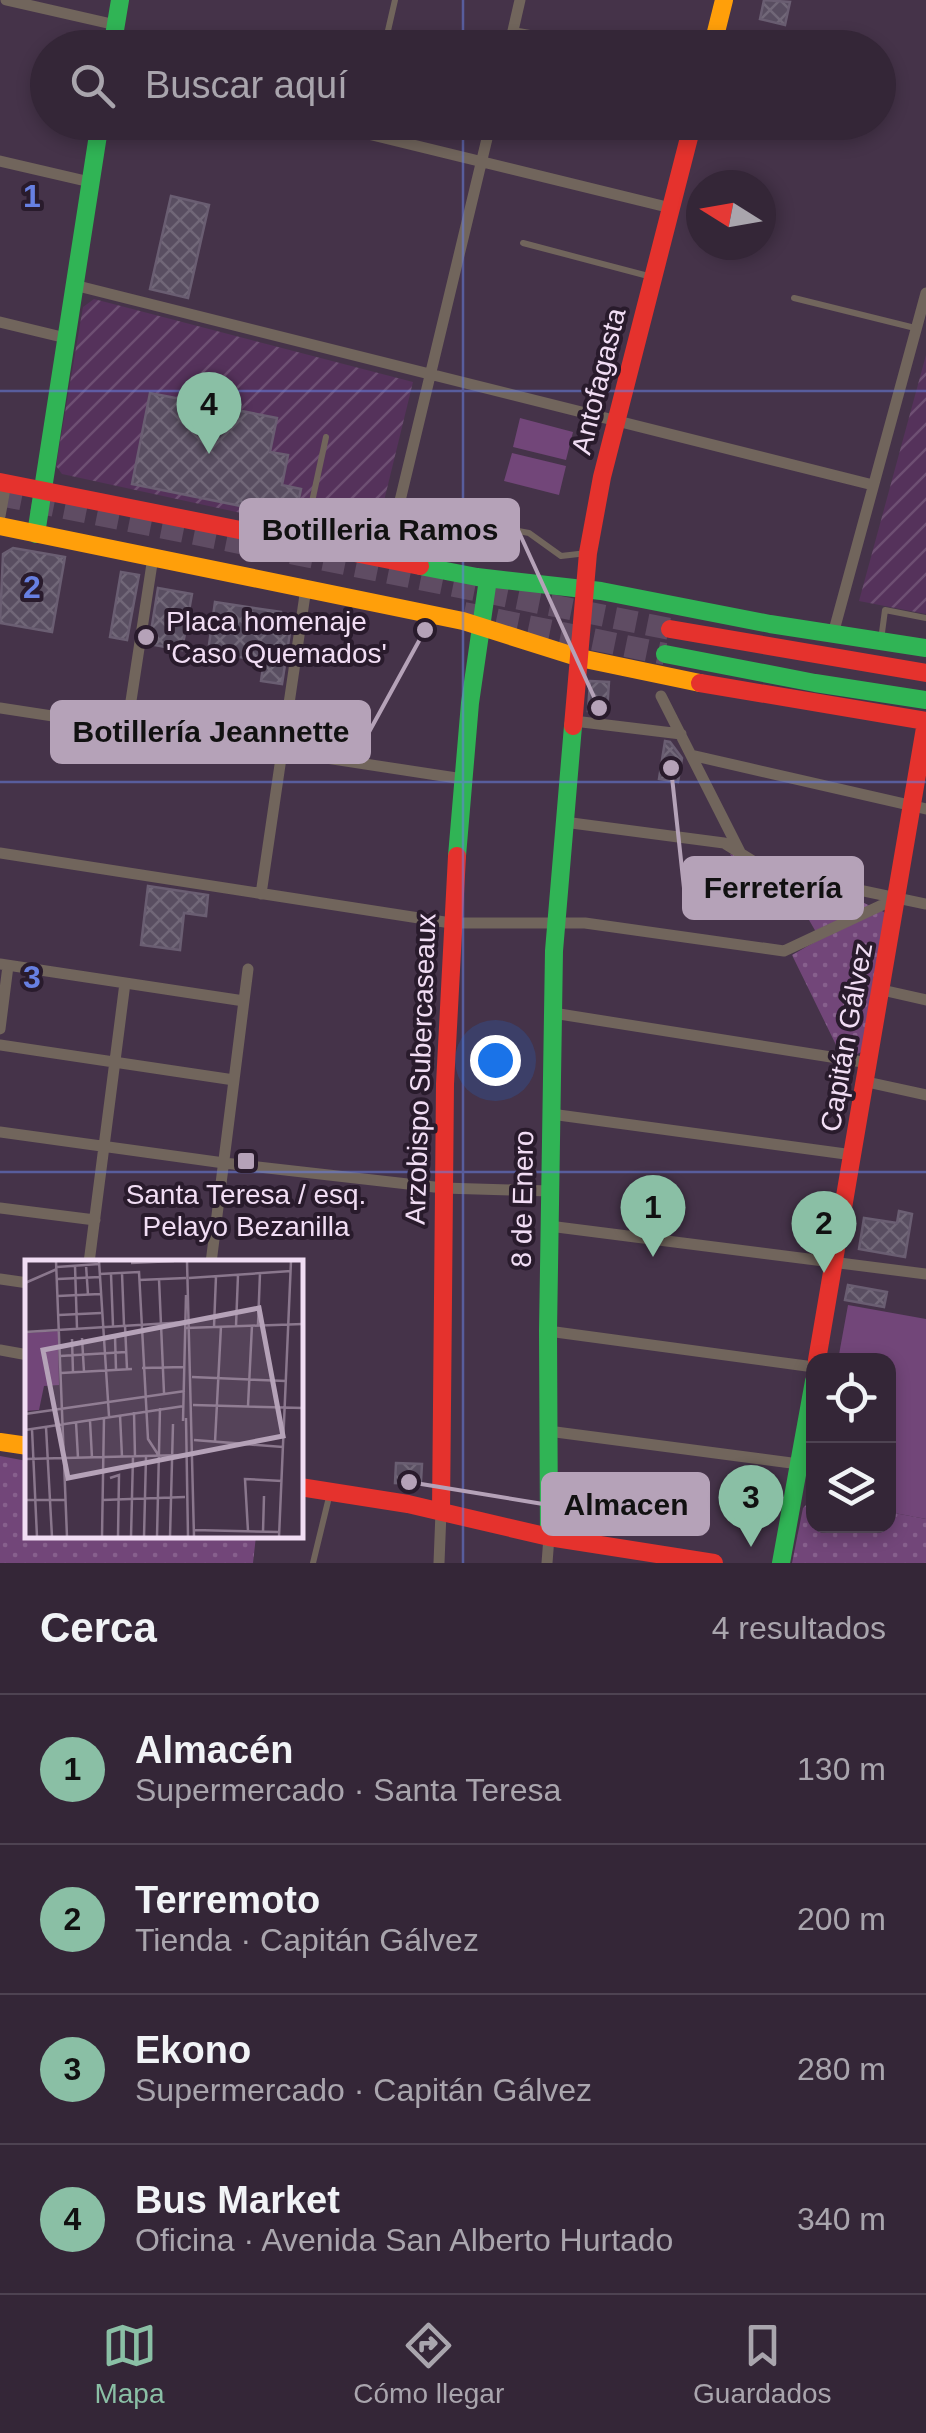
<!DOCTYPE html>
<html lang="es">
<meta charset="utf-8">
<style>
body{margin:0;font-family:Helvetica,sans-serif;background:#3c2e3f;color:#f1f3f6}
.controls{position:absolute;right:30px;bottom:30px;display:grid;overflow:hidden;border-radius:20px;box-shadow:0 5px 15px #0003}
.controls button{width:90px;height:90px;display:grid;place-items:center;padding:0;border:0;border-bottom:2px solid #4e4352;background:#342637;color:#f1f3f6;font:50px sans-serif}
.compass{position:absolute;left:686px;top:170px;width:90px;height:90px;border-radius:50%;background:#342637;box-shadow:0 5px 15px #0003;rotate:281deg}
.you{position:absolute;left:495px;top:1060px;width:35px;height:35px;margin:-25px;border:8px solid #fff;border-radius:50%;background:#1a73e8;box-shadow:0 0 0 15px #1a73e833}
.badge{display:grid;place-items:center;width:65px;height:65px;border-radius:50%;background:#8abfa5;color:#111;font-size:32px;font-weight:700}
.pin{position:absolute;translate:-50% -82px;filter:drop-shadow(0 2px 5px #0008)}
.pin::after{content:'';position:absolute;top:52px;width:35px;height:30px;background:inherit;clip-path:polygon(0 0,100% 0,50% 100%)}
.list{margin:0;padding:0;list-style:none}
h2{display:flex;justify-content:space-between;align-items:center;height:130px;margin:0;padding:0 40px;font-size:42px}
h2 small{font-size:32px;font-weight:400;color:#a9a5ad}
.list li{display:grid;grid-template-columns:65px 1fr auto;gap:30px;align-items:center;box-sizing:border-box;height:150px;padding:0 40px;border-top:2px solid #4e4352}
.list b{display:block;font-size:38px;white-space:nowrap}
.list p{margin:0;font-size:32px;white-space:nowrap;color:#a9a5ad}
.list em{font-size:32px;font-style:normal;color:#a9a5ad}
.icon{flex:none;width:55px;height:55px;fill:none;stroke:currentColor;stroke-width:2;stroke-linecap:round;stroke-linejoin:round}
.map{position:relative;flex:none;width:926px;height:1563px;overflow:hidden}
.search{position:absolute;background:#342637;box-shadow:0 5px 15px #0003;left:30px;right:30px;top:30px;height:110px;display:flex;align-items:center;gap:25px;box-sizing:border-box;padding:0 35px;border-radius:55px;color:#a9a5ad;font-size:38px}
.sheet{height:730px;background:#342637}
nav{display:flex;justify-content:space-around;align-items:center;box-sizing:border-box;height:140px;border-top:2px solid #4e4352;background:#342637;font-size:28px;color:#a9a5ad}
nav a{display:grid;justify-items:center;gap:5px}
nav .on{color:#8abfa5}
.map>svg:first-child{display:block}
.industrial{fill:url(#industrial-furrows)}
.green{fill:#724679}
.park{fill:url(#park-dots)}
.building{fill:url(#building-cross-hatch);stroke:#6a5e72;stroke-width:2.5}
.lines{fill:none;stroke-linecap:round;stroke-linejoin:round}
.highway-tunnel{stroke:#5f4c63;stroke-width:22;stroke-dasharray:22 11;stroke-linecap:butt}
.lane{stroke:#71655c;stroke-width:6}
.street{stroke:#71655c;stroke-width:11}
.fast{stroke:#30b455;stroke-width:18}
.slow{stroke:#ff9f0a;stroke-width:18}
.jam{stroke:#e5322d;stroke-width:18}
.grid{fill:none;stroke:#6780e2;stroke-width:2.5;stroke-opacity:0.55}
.poi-dot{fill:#b5a2b8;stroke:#291b2c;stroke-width:4}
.labels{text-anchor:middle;stroke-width:8;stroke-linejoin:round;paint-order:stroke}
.street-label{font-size:28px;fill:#f1ddf4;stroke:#291b2c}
.poi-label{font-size:28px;fill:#f1ddf4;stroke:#291b2c;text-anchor:start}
.inset-road{fill:none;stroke:#8a778d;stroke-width:2.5}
.view{fill:#b5a2b8;fill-opacity:0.15;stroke:#b5a2b8;stroke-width:5}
.inset-edge{fill:none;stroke:#f1ddf4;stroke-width:5}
.grid-label{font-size:32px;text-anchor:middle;font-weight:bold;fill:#6780e2;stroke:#291b2c;stroke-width:8;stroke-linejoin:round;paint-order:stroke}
.leader{fill:none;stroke:#b5a2b8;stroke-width:4}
.callout-dot{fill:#b5a2b8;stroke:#291b2c;stroke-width:4}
.callout{fill:#b5a2b8;stroke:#b5a2b8;stroke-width:4}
.callout-label{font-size:30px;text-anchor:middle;font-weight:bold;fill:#111}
</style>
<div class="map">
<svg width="926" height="1563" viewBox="0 0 926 1563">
<defs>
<pattern id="industrial-furrows" width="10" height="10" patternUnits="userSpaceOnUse" patternTransform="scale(2.5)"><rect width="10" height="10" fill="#55325b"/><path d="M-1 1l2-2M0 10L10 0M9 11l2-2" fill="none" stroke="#6e4f73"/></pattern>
<pattern id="park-dots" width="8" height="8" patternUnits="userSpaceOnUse" patternTransform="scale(2.5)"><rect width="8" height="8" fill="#724679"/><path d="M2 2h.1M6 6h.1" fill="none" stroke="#87608d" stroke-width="1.8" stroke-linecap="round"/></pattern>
<pattern id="building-cross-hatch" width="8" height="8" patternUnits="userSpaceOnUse" patternTransform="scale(2.5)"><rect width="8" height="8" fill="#594e61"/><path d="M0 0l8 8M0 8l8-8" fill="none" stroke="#716778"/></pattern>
</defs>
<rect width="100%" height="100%" fill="#453349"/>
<path class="industrial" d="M94 299 413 382 374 542 62 474 56 466 83 307Z
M926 355V614L859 601Z"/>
<path class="green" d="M520 418 573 432 566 460 513 447Z
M512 453 566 466 559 495 504 481Z
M848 1305 926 1319V1519L889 1512 888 1360H838Z"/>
<path class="park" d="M730 854 742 857 771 876 793 882 811 879 884 912 888 919 864 1051 857 1054 839 1051 792 955 820 939 790 887 779 884 755 896Z
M0 1456 27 1461 28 1536H256L253 1563H0Z
M813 1498 814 1526H888L889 1512 926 1519V1563H792L803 1508Z"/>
<path class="building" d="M764 0 790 2 785 25 760 19Z
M171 196 209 205 188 298 150 289Z
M150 393 277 418 270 452 288 455 282 485 301 489 295 517 132 484Z
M13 548 65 557 52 632 0 623 3 554Z
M121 572 139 575 127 640 110 637Z
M158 588 192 594 182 650 149 644Z
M215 602 281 612 291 626 282 684 261 681 264 661 208 652Z
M590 681 609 682 607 712 588 711Z
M665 741 670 742 682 758 678 782 659 779Z
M148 886 208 895 206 916 184 913 180 950 141 945Z
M899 1211 912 1214 905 1257 859 1249 864 1218 897 1223Z
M848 1285 887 1292 884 1307 845 1300Z
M396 1463 422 1464 421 1481 416 1484 395 1483Z"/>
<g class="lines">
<path class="highway-tunnel" d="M0 495 670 629
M464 613 665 654"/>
<path class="lane" d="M513 30 613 48
M384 48 395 0
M523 243 652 277
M794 298 915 328
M304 539 326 437
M437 566 468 528 482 524 529 533 561 556 587 553
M881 640 885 610 926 618
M313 1563 330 1493"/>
<path class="street" d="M6 0 116 25
M509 48 520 0
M319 122 671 208
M0 161 90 182
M74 285 873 485
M0 322 66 338
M0 516 6 483
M386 559 491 122
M833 634 926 293
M661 696 740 852
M0 708 463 779
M574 721 681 734
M127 727 153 557
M691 755 926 809
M564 822 724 843 769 871 926 904
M0 853 451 923H585L784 951 897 898
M261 894 306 588
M0 964 244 1001
M882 990 926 1000
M553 1013 869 1063
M0 1029 8 966
M0 1045 234 1080
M867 1082 926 1095
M551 1114 853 1155
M0 1132 224 1163 443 1188 550 1191
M0 1208 95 1220
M549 1226 926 1274
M89 1263 125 983
M211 1263 248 969
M0 1279 28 1283
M548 1331 814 1367
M0 1350 28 1355
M548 1431 799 1464
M439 1563 441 1512
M547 1563 549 1537"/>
<path class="fast" d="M112 48 120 0
M36 534 100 122
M420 566 477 577 601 591 770 624 926 648
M665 654 815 683 926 700
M457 856 470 703 488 579
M549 1537 548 1331 554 951 573 726
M781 1563 814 1381"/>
<path class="slow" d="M712 48 724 0
M0 526 463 621 580 658 700 683
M0 1442 28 1446"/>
<path class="jam" d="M0 482 420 566
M670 629 926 673
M700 683 926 721
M573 726 588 553 602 477 693 122
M817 1360 926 722
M300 1487 408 1504 549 1537 714 1563
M441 1512 445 1084 457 856"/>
</g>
<path class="grid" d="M463 0V48M463 122V1563M0 391H926M0 782H926M0 1172H926"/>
<g class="poi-dot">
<circle cx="146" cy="637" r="10"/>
<rect x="236" y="1151" width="20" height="20" rx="5"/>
</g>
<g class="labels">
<g class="street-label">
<text transform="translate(598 381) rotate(-76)" y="10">Antofagasta</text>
<text transform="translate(846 1037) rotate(-80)" y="10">Capitán Gálvez</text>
<text transform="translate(420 1069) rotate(-88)" y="10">Arzobispo Subercaseaux</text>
<text transform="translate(522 1199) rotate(-89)" y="10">8 de Enero</text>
</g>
<g class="poi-label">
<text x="166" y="631">Placa homenaje<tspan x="166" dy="32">'Caso Quemados'</tspan></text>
<text x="246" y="1204" text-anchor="middle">Santa Teresa / esq.<tspan x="246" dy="32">Pelayo Bezanilla</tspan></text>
</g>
</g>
<g transform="translate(25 1260)">
<rect width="278" height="278" fill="#453349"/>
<path d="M33 71 34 125 19 126 14 150 0 151V73Z" fill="#724679"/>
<path class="inset-road" d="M31 1 42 277M74 1 84 156M162 1 169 277M106 3 149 1M61 5 63 35M50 6 52 68M32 7 74 4M97 13 99 65M74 14 114 12 123 179 134 196M86 14 88 66M164 18 266 11M33 19 75 17M134 19 139 133M114 20 161 18M0 23 32 9M33 36 75 34M34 55 76 53M100 65 102 109M233 65 235 13M211 66 213 15M189 67 191 16M161 68 278 64M0 72 162 62M90 76 91 110M57 78 59 112M47 79 48 113M35 96 101 92M117 108 159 107M36 113 107 109M167 117 261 121M168 145 278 148M223 146 227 65M109 152 110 197M0 154 160 131M95 155 97 197M161 158 163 277M65 161 67 198M158 161 161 35M51 162 53 198M21 167 27 277M7 169 12 277M0 170 159 146M169 180 258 187M190 182 196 66M0 199 159 195M85 218 94 215 93 277M0 240H40M78 240 160 237M169 270 254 272M223 271 220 219 257 221M238 272 239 236M77 277 79 157M106 277 108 197M119 277 121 197M132 277 135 148M145 277 148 164M254 277 266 1"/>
<path class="view" d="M234 48 258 176 43 218 18 90Z"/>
<rect width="278" height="278" class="inset-edge"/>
</g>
<g class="grid-label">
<text x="32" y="207">1</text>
<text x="32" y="598">2</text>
<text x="32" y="988">3</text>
</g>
<path class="leader" d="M599 708L518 530M425 630L369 732M671 768L684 888M409 1482L543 1504"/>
<g class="callout-dot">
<circle cx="599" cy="708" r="10"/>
<circle cx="425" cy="630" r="10"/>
<circle cx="671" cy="768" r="10"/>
<circle cx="409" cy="1482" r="10"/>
</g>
<g class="callout">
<rect x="241" y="500" width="277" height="60" rx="10"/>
<rect x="52" y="702" width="317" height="60" rx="10"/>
<rect x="684" y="858" width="178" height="60" rx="10"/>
<rect x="543" y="1474" width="165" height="60" rx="10"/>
</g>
<g class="callout-label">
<text x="380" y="540">Botilleria Ramos</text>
<text x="211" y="742">Botillería Jeannette</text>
<text x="773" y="898">Ferretería</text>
<text x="626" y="1515">Almacen</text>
</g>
</svg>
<div class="controls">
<button><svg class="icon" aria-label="locate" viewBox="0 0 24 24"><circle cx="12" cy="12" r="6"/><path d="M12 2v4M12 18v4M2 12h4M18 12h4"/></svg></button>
<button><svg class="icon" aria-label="layers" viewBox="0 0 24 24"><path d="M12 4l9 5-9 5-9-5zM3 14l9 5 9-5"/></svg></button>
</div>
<svg class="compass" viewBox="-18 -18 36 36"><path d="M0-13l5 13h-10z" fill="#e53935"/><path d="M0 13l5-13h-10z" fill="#a9a5ad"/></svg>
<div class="you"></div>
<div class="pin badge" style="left:653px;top:1257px">1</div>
<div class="pin badge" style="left:824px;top:1273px">2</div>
<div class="pin badge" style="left:751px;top:1547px">3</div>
<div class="pin badge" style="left:209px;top:454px">4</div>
<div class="search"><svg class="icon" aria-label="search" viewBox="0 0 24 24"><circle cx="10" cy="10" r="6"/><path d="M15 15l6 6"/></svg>Buscar aquí</div>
</div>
<section class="sheet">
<h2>Cerca<small>4 resultados</small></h2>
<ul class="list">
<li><span class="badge">1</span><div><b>Almacén</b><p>Supermercado · Santa Teresa</p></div><em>130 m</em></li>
<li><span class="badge">2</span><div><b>Terremoto</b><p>Tienda · Capitán Gálvez</p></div><em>200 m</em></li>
<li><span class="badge">3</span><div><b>Ekono</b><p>Supermercado · Capitán Gálvez</p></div><em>280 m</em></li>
<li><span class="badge">4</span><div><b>Bus Market</b><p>Oficina · Avenida San Alberto Hurtado</p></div><em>340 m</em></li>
</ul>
</section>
<nav>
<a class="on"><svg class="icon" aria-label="map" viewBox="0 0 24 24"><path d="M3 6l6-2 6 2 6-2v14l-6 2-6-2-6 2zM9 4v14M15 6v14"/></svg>Mapa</a>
<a><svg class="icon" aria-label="directions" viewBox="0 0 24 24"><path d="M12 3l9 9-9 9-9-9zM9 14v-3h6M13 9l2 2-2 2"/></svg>Cómo llegar</a>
<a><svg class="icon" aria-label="saved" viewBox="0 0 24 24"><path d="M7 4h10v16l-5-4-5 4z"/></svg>Guardados</a>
</nav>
